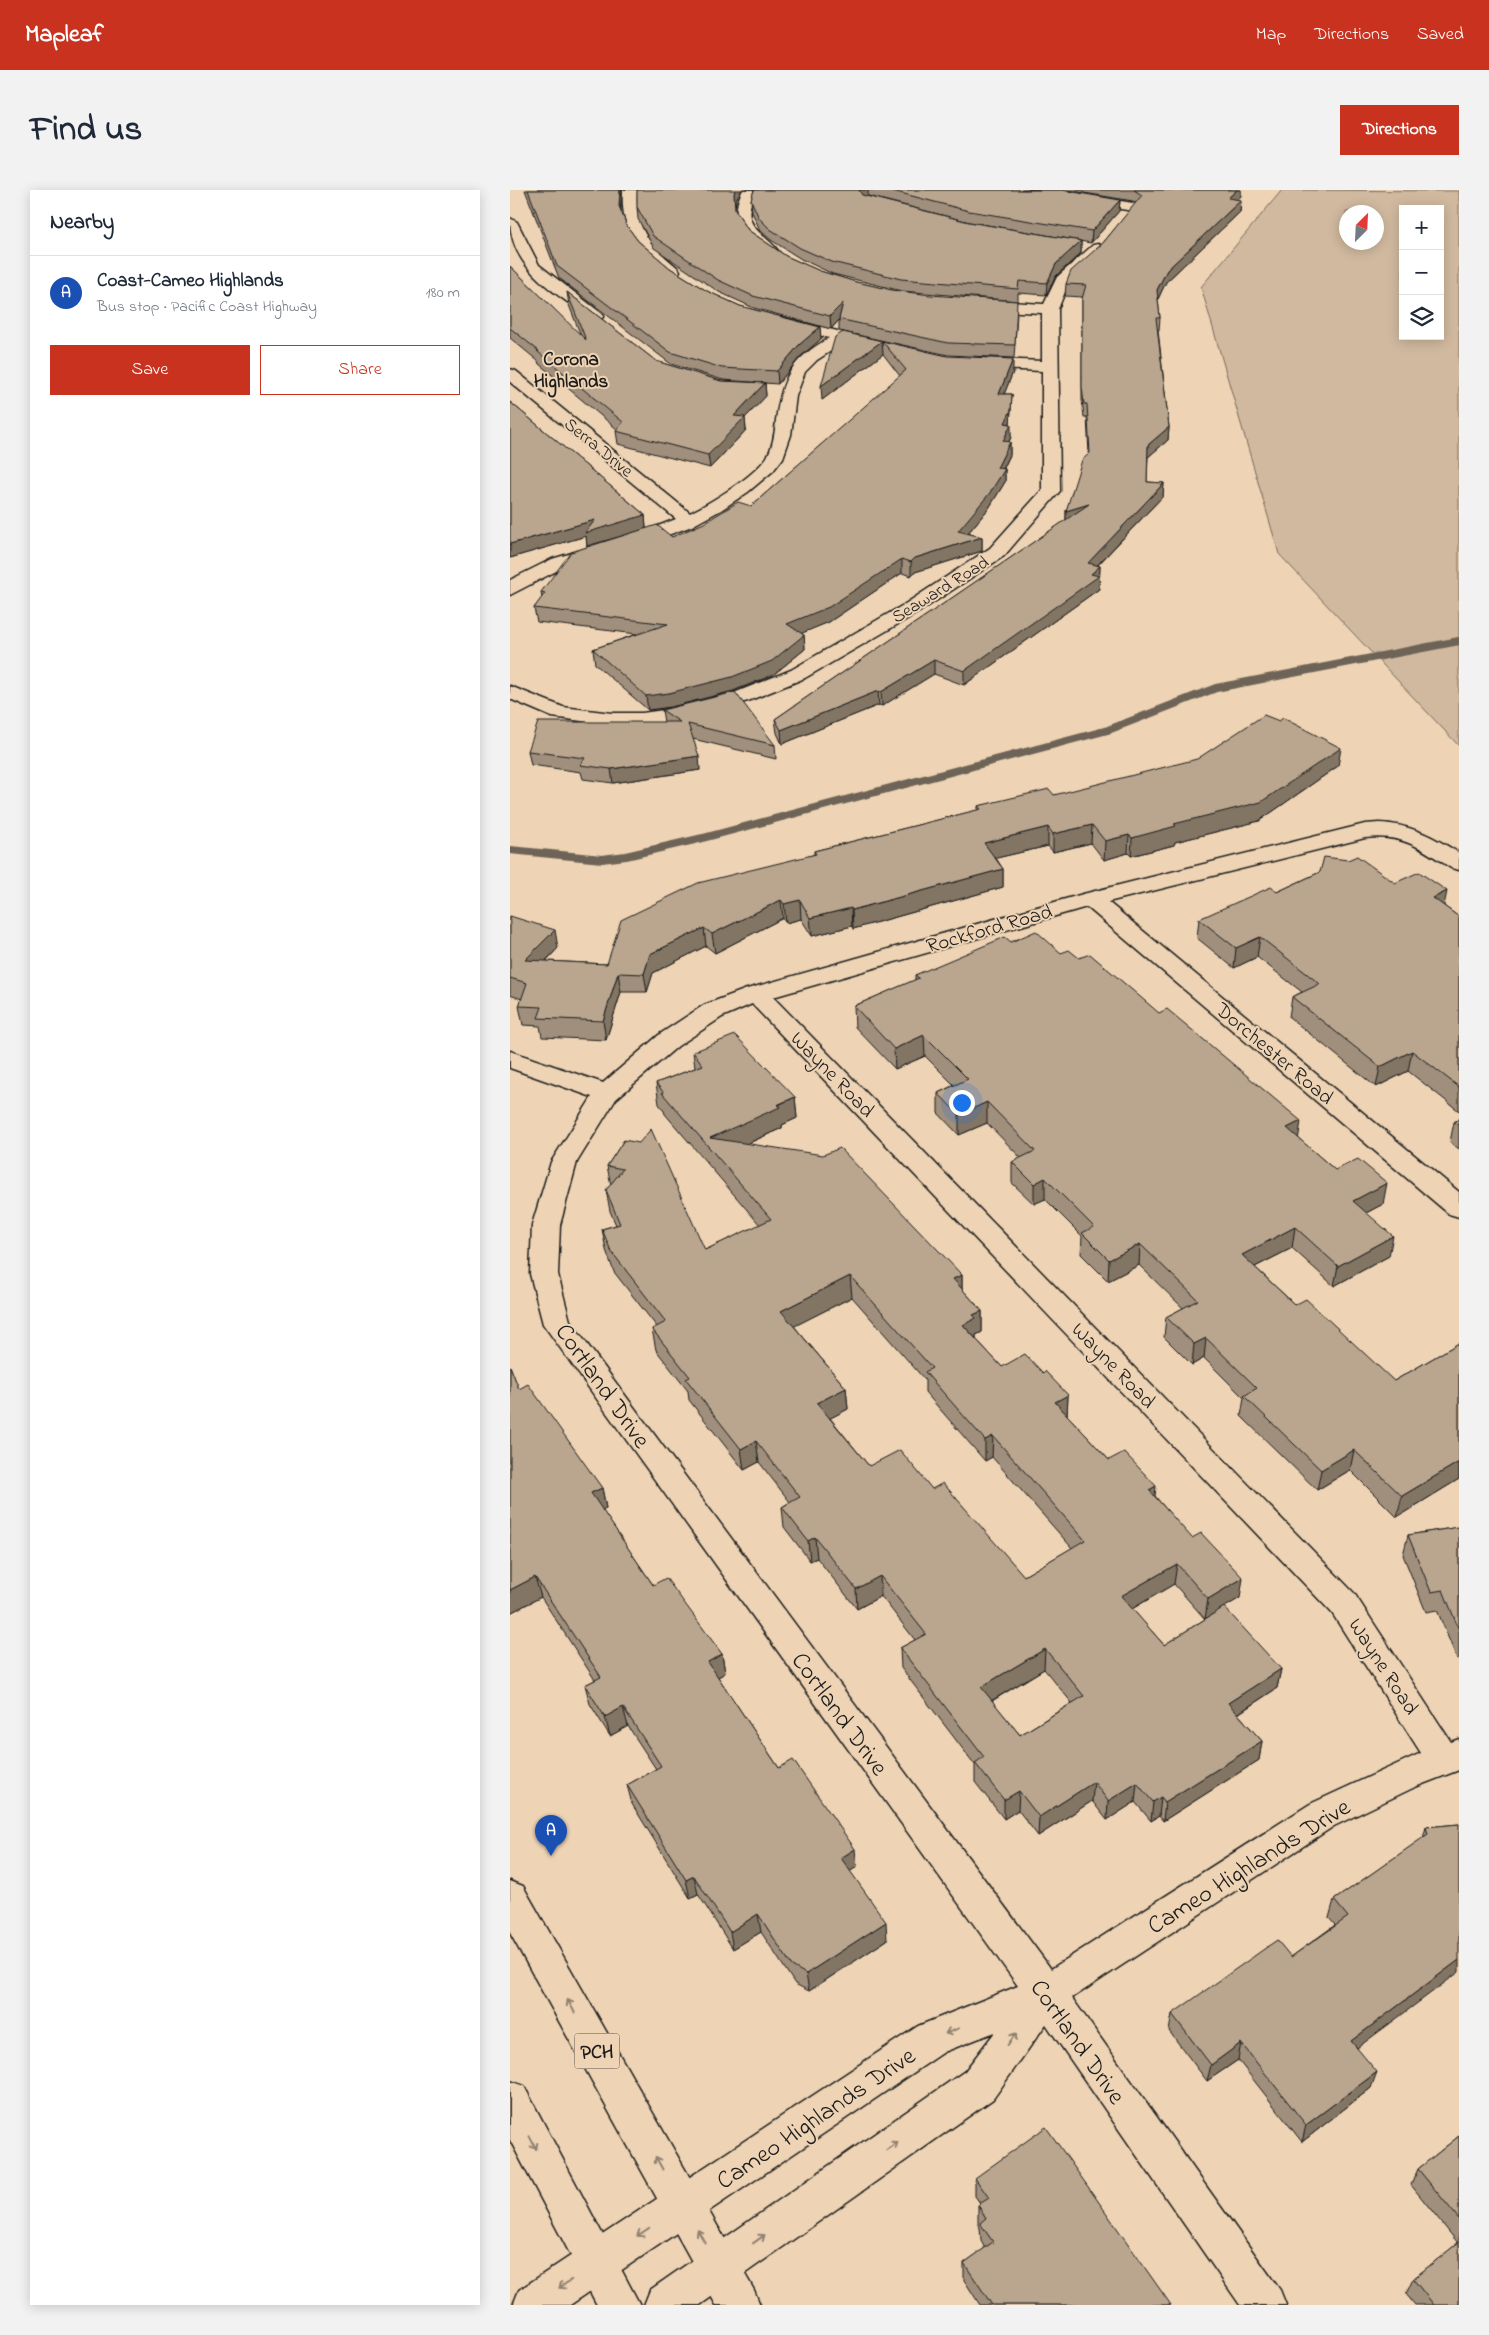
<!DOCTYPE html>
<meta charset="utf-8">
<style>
body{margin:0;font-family:"Indie Flower",sans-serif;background:#f2f2f3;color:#1f2937}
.controls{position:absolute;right:15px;top:15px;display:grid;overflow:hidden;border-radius:0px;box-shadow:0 2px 12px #0003}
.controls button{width:45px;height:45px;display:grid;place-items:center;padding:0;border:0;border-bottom:1px solid #e0e1e3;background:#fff;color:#1f2937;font:25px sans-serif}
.compass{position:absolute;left:829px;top:15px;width:45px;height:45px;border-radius:50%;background:#fff;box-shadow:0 2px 12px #0003;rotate:24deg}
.you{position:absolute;left:451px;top:912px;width:18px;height:18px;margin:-12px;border:4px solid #fff;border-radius:50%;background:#1a73e8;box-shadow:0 0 0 8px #1a73e833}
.badge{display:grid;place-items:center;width:32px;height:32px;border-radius:50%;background:#c8321e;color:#fff;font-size:16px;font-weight:700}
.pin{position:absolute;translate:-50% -41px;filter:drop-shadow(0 1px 2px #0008)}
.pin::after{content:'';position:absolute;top:26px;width:18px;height:15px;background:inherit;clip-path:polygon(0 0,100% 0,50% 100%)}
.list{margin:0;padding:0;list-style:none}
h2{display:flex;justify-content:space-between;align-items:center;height:65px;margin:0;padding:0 20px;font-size:21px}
h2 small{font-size:16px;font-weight:400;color:#747a83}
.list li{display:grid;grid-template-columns:32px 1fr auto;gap:15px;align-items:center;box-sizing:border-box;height:75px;padding:0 20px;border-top:1px solid #e0e1e3}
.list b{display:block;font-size:19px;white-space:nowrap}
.list p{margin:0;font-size:16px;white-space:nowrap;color:#747a83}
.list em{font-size:16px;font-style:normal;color:#747a83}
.actions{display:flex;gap:10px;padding:15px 20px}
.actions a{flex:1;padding:11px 0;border:1px solid #c8321e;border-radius:0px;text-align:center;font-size:18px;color:#c8321e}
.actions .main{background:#c8321e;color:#fff}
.icon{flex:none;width:28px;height:28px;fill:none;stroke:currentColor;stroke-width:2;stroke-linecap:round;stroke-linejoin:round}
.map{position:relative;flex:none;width:949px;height:2115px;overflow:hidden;border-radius:0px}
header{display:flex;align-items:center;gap:30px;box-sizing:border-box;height:70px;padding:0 25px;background:#c8321e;color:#fff}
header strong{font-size:24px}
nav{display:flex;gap:28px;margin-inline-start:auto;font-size:18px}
.intro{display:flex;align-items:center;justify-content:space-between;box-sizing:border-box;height:120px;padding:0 30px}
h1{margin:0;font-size:35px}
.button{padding:12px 22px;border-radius:0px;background:#c8321e;color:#fff;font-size:18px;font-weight:700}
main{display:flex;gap:30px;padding:0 30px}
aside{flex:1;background:#fff;border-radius:0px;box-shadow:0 2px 12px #0003}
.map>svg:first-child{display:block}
.green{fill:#d0b99f;stroke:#766a5e;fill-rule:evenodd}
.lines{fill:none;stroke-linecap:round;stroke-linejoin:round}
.stream{stroke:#6d6357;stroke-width:8}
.street-casing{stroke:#1c1c1c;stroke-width:3}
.highway-casing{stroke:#1c1c1c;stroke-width:3}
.street{fill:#eed4b5;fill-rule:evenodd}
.highway{fill:#eed4b5;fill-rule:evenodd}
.wall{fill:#a08f7b;stroke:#1c1c1c;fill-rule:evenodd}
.shaded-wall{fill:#827464;stroke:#1c1c1c}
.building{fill:#baa68f;stroke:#1c1c1c;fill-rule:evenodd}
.oneway{stroke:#908170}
.labels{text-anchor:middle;stroke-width:4;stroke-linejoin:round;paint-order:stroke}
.far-street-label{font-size:18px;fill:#1c1c1c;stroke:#eed4b5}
.far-neighbourhood-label{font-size:19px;font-weight:bold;fill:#1c1c1c;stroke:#eed4b5}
.shield{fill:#eed4b5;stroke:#5b534a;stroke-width:1}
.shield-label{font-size:20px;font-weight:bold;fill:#1c1c1c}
.street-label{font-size:21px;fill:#1c1c1c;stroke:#eed4b5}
.near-street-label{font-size:25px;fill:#1c1c1c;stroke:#eed4b5}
</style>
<header>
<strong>Mapleaf</strong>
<nav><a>Map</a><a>Directions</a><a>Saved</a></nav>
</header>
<div class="intro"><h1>Find us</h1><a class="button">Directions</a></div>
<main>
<aside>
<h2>Nearby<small></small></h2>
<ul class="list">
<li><span class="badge" style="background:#1a4fb4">A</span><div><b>Coast-Cameo Highlands</b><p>Bus stop · Pacific Coast Highway</p></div><em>180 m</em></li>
</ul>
<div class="actions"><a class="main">Save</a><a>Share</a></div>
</aside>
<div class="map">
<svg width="949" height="2115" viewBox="0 0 949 2115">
<rect width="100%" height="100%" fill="#eed4b5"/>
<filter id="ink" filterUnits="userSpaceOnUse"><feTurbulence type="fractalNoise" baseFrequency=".02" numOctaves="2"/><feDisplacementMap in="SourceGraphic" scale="10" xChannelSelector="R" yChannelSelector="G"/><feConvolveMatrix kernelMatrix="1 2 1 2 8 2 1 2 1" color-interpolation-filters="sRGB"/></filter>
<g filter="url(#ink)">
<path class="green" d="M772 0 949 1V556L769 364 691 97ZM893 19H930V146H893ZM836 22H866V52H836Z"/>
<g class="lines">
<path class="stream" d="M0 660 92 669 116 666 193 648 598 540 706 498 949 451"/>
<defs>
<path id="street" d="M113 0H127C124 39 139 54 168 78L170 81 168 84H158C128 59 110 41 113 0Z
M233 0H247C226 37 254 41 269 62L267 65C252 69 230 46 227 31 225 21 228 8 233 0Z
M512 0H544L623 13 630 17 623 21 519 4Z
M0 28 7 32 29 75 91 123 94 126 91 129H81C44 101 0 79 0 28Z
M588 54 595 58 559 92 548 119 550 301 494 366 409 422 295 488 238 511 161 531 132 535H102L42 527 0 509V496L53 517 102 523H132L161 519 224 503 281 480 395 414 480 358 532 300V181L466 178 458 173 466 168 532 171V123L469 120 461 115 469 110 534 114 547 87 583 55Z
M274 127 369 152 371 155 363 160 335 152 307 170 295 182 286 206 281 245 273 268 263 281 238 302 211 320 182 336 150 348 56 376 0 405V390L42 369 138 340 166 329 0 192V179L6 181 180 323C203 311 242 288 257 267 263 256 265 242 266 230 272 187 281 170 319 148L269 135 266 132 269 129Z
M869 633C900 634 924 647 949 663V680L941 678C911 658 893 644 855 648L598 712 949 1002V1027L939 1024 577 717 263 807 844 1403 941 1552 949 1549V1580L905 1597 824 1636 562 1808 770 2100 776 2115H730L536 1834 483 1909 190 2115H134L140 2100 455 1881 485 1842 434 1862 60 2115H3L9 2100 408 1836 508 1796 33 1134 20 1084 22 1035 41 972 82 907 0 878V861L93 893 150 844 194 815 237 799 573 704 855 634ZM242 814 822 1423 911 1563 800 1614 541 1779 60 1131 48 1084 50 1035 67 972 106 909 168 856 212 827Z"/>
<path id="highway" d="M0 1691 13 1696 244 2100 250 2115H206L0 1743Z
M0 1891 14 1896 130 2115H87L0 1950Z"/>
</defs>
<use href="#street" class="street-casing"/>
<use href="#highway" class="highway-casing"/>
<use href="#street" class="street"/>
<use href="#highway" class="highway"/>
</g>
<path class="wall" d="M15 0H112L111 20 117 36 128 51 160 78 197 101 230 116 310 137 311 149 290 167 268 194 213 190 161 174 49 88Z
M244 0H552L610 10 609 21 581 53 459 32 358 6V7L459 32 571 51V63L546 86 536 105 508 103V111L392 101 323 84 291 69 261 50 250 40 242 22 241 10Z
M556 0H731V6L727 10H731L730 22 656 92 648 109 650 128 649 140H648L659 237 658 250 638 267 637 292 654 293 653 306 588 375 590 376 589 399 454 495 424 484 372 516 369 515 272 554 267 543 265 529 556 330V321L579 264 577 227H574L572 210V107L555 106 556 94 593 53 626 13 623 11Z
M227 7 225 15V19L238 40 276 66 310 81 346 92 382 100 507 124 504 168 438 165 329 141V130L321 139 244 118 209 102 144 58 128 29 127 17Z
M0 76 71 146 59 115 57 102 146 171 211 191 255 193 256 206 235 228 236 240 200 278 108 254 106 241 108 240 29 174 28 171 0 148Z
M333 142 503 182 494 204H502L500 234 501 247 499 252H500V265L494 278 495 279V292L479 318 458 343 472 347V361L405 382 401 386 392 383 319 432 291 443 294 445 295 459 263 485 223 501 161 517 138 520 85 474 83 459 127 444 27 432 24 418 32 408 31 402 77 356 76 346 0 368V212L135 325 136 338 162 347 241 316 390 186 373 164 312 210Z
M152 520 265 555 266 569 183 549 190 580 103 593 73 589 71 582 21 575 18 561 154 532Z
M828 576 749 631 665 652 664 655 621 666 618 663 594 670 581 653 543 662 538 656 486 668 493 679V697L343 739 342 736 302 746 291 729 276 733 273 728 205 763 196 756 143 783 137 802H111L96 850 32 847 30 836 13 835 9 816 12 809 0 805V726L48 758 36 771 97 774 304 664V661L468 620V616L544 605Z
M810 682 885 693 934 716 949 727V921L898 881 866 897 779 827 782 807 792 802 747 767 724 778 687 748 689 729 767 702Z
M501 752 551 763 788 948 825 980 873 1014 856 1023 879 1066 824 1096 782 1058 745 1077 785 1115 884 1191 949 1153V1289L887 1327 840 1280 807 1300 731 1226 734 1208 694 1168 682 1175 654 1147 656 1127 673 1118 629 1075 598 1091 571 1064 572 1046 535 1009 524 1014 502 993V972L511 968 477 933 449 945 428 923V903L444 895 415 866 385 879 345 837 344 816 405 790V785Z
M183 862 285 907 287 928 272 935V938L237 954 452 1085V1099L472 1121V1142L466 1145V1149L492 1177 533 1183 558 1205 557 1225 599 1270 645 1306 730 1408 711 1419 771 1479 767 1498 728 1524 752 1551 749 1570 653 1631 649 1626 641 1631 625 1612 597 1630 582 1611 528 1646 508 1620 494 1629 465 1592V1575L391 1478 390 1458 405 1450 371 1406 347 1419 307 1368 300 1371 274 1337 272 1317 280 1312 249 1272 234 1280 179 1210 178 1201 146 1160 142 1139 147 1137 104 1082 96 1060 92 1039 106 1035 100 1021 96 1000 101 995 97 976 114 950 195 1060 250 1035 155 924 154 921 149 914 146 893 185 878ZM342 1107 415 1190V1202L475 1271 482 1267 562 1358 514 1386 422 1299 359 1276 320 1228 338 1219 336 1198 284 1136ZM664 1394 695 1429 654 1455 622 1419ZM534 1479 562 1513 510 1545 482 1511Z
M949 929V959L940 952 944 932Z
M0 1176 9 1199 92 1298 96 1318 92 1320 143 1395 212 1464 215 1483 208 1487 269 1578 347 1677 340 1681 377 1750 299 1801 285 1794 251 1742 223 1759 188 1704 180 1708 122 1614 117 1595 146 1579 118 1536 100 1546 80 1514 75 1495 85 1490 31 1407 0 1423Z
M949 1337V1468L947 1469 927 1420 916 1422 893 1365 898 1345Z
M949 1634 847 1859 861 1898 792 1952 728 1870 697 1891 659 1841 662 1824 781 1767 825 1735 819 1728 824 1710 913 1648 916 1637Z
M949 1946V2115H905L896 2104 903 2089 948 2053 901 1995 908 1979Z
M465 1988 661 2115H470L454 2090V2073L475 2058 471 2051 470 2038 468 2033V2015L470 2013 465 2006Z"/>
<path class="shaded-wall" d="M110 0H112L110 28 109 16Z
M225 0H232L227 7 225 15 224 4Z
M349 0H358V6L349 12Z
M727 0H731V6L718 20V8Z
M610 10 609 21 581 53 582 41Z
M731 10 730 22 656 92 646 113 647 100 657 80Z
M571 51V63L546 86 536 105 537 93 546 74Z
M333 113 329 130 321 139 320 126Z
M310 137 311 149 290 167 268 194 267 181 289 155Z
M372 151 373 164 312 210 311 196Z
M503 169V182L489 217V204Z
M255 193 256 206 235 228 236 240 200 278 198 265 224 226Z
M502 204 500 234 495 233Z
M501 234V247L493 265V251Z
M659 237 658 250 637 268 638 255Z
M500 252V265L487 291 495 279V292L479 318 448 355V341L487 278Z
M654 293 653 306 577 386 578 373Z
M579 314 556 335V321Z
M135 325 136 339 77 356 76 346 0 368V354L85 330Z
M472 347V361L405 382 401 386V372L405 368Z
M392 369V383L319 432 278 449 277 434Z
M590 376 589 399 454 495V481L581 384Z
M294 445 295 459 263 485 223 501 161 517 138 520 136 506Z
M424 470V484L372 516 371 502Z
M368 501 369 515 272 554 271 540Z
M831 558 828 576 749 631 665 652 664 655 621 666 622 648 664 634Z
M189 566 190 580 103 593 101 579Z
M582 635 581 653 543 662V644Z
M538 637V656L474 671V653Z
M619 645 618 663 594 670 595 651Z
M493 679V697L343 739 342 720Z
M937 701 933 721 923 708Z
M271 710 273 728 205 763 202 744Z
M290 710 291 729 276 733 274 714Z
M341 718 342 736 302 746 300 728Z
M194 738 196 756 143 783 137 802 134 784 140 764Z
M45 740 48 758 19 788 15 770Z
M750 747 747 767 724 778 726 758Z
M108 783 111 802 96 850 93 831Z
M414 845 415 866 385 879 384 859Z
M902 861 898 881 866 897 870 877Z
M285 907 287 928 272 935V938L207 967 200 948Z
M477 912V933L449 945V925Z
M791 931 788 951 777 938Z
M535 988V1009L524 1014V994Z
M877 993 873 1014 839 1032 843 1011Z
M785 1037 782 1058 729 1085 732 1065Z
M883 1046 879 1066 824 1096 828 1076Z
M630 1054 629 1075 598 1091 599 1070Z
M452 1085V1106L443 1089Z
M340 1086 342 1107 273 1142 271 1121Z
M472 1121V1142L466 1145V1149L453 1135 463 1125Z
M696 1148 694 1168 682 1175 684 1154Z
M336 1198 338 1219 309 1234 307 1213Z
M558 1205 557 1226 545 1212Z
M483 1246 482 1267 475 1271V1250Z
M246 1251 249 1272 234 1280 231 1259Z
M844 1260 840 1280 807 1300 811 1280Z
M949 1272V1289L887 1327 892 1306Z
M646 1296 644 1317 639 1300Z
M92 1298 96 1318 85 1324 81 1303Z
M305 1347 307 1368 300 1371 298 1351Z
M667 1374 664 1394 610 1426 611 1406Z
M370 1386 371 1406 347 1419 346 1399Z
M25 1387 31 1407 0 1423V1400Z
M733 1388 730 1408 695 1429 698 1409Z
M535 1459 534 1479 471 1517V1497Z
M212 1464 215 1483 201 1491 198 1472Z
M771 1479 767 1498 715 1532 718 1513Z
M113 1517 118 1536 100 1546 95 1527Z
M752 1551 749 1570 653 1631 655 1612Z
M584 1592 582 1611 528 1646 529 1627Z
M627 1593 625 1612 597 1630 598 1611Z
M509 1601 508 1620 494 1629V1610Z
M651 1607 649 1626 641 1631 643 1612Z
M345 1659 347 1677 333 1686 331 1668Z
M184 1686 188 1704 180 1708 176 1690Z
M248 1724 251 1742 223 1759 220 1742Z
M376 1732 377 1750 299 1801 296 1784Z
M949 1770V1782L835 1867 841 1851Z
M731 1853 728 1870 697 1891 701 1875Z
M867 1882 861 1898 792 1952 796 1935Z"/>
<path class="building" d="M18 0H110L109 16 117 36 128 51 160 78 197 101 230 116 310 137 289 155 267 181 212 178 160 162 47 76Z
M127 0H225L224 4 225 19 238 40 276 66 310 81 346 92 382 100 420 105 507 111 505 155 438 153 333 130 329 129 333 113 320 126 243 106 208 90 143 46 127 17Z
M244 0H349L352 5 459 32 571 51 546 74 537 93 509 91 508 99 391 89 322 72 290 58 260 39 249 28 241 10Z
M379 0H552L610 10 582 41 459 21Z
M624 0H727L718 8 731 10 657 80 647 100 650 128H646L659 237 638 255 637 292 654 293 578 373 590 376 581 384 589 386 454 481 424 470 371 502 368 501 271 540 265 529 579 314 556 321 572 270 580 263 577 214H574L572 197V109L576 95 556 94 561 81 593 53 632 5Z
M0 76 76 150 57 102 146 171 211 191 255 193 224 226 235 227 198 265 106 241 113 232 27 161H29L0 138Z
M333 142 437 166 503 169 489 204H502L501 220 495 233 501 234 493 251 500 252 487 278 495 279 479 304 448 341 472 347 405 368 401 372 392 369 319 417 277 434 294 445 262 471 222 487 159 503 136 506 83 459 158 434 24 418 35 403 31 402 61 362 147 335 162 347 194 333 228 312 241 316 396 180 372 151 311 196 325 147Z
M0 212 135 325 75 343 85 330 0 354Z
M225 502 265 555 178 534 189 566 101 579 70 575 75 568 18 561 28 532H170L152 520Z
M754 525 769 531 773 528 831 558 751 612 664 634 666 636 622 648 619 645 595 651 582 635 543 644 538 637 474 653 493 679 342 720 341 718 300 728 290 710 274 714 271 710 202 744 194 738 140 764 134 784 108 783 93 831 28 828 32 817 9 816 17 793 0 788V726L45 740 15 770 97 774 111 730 188 693 306 664 304 661 471 619 468 616 539 599 544 605 687 569Z
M847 666 885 693 909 682 937 701 923 708 949 727V897L902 861 870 877 782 807 810 794 750 747 726 758 689 729 761 697 767 702 810 682 814 667 838 670Z
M526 741 551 763 559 760 569 768 580 764 649 823 657 819 791 931 777 938 825 980 848 969 877 993 843 1011 883 1046 828 1076 785 1037 732 1065 785 1115 796 1109 884 1191 949 1153V1272L892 1306 844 1260 811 1280 734 1206 747 1198 696 1148 684 1154 656 1127 688 1110 630 1054 599 1070 572 1043 584 1037 535 988 524 994 502 972 525 961 477 912 449 925 428 903 458 889 414 845 384 859 344 816 409 788 405 785 495 747 501 752Z
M225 845 285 907 267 915 270 917 200 948 313 965 330 958 452 1085 443 1089 472 1121 463 1125 466 1128 453 1135 492 1177 515 1164 533 1183 535 1181 558 1205 545 1212 599 1270 614 1262 646 1296 639 1300 682 1348 691 1343 733 1388 698 1409 667 1374 611 1406 654 1455 714 1417 771 1479 718 1513 752 1551 655 1612 651 1607 643 1612 627 1593 598 1611 584 1592 529 1627 509 1601 494 1610 465 1573 474 1567 390 1458 416 1444 370 1386 346 1399 305 1347 298 1351 272 1317 290 1307 246 1251 231 1259 176 1189 180 1187 142 1139 156 1132 101 1061 92 1039 110 1034 96 1000 113 979 97 976 114 950 129 953 141 939 195 1060 261 1029 152 903H154L146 893 193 875 183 862ZM340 1086 422 1178 415 1182 475 1250 483 1246 575 1350 514 1386 433 1293 422 1299 390 1260 359 1276 307 1213 336 1198 271 1121ZM535 1459 574 1506 510 1545 471 1497Z
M949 929V935L944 932Z
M0 1176 9 1199 18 1194 92 1298 81 1303 143 1395 156 1388 212 1464 198 1472 269 1578 283 1570 345 1659 331 1668 376 1732 296 1784 282 1776 248 1724 220 1742 184 1686 176 1690 117 1595 151 1576 113 1517 95 1527 75 1495 91 1487 25 1387 0 1400Z
M949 1337V1440L933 1400 921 1402 898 1345Z
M949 1634V1770L841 1851 867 1882 796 1935 731 1853 701 1875 662 1824 767 1750 781 1767 838 1727 824 1710 918 1644 916 1637Z
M536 1937 661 2115H482L454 2073 483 2052 470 2033 476 2028 468 2015 479 2008 465 1988Z
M949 1946V2029L908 1979Z
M949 2052V2115H924L903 2089Z"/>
<defs><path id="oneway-shaft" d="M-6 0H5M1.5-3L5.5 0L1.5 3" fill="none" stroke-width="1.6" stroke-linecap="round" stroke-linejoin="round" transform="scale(1.25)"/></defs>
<g class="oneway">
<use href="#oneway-shaft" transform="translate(61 1816) rotate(-119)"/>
<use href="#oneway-shaft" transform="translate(442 1841) rotate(158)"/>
<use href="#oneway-shaft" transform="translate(502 1849) rotate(-54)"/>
<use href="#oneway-shaft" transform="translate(23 1953) rotate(62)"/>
<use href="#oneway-shaft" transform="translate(382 1956) rotate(-35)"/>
<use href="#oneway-shaft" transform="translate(149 1973) rotate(-119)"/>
<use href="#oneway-shaft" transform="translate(133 2042) rotate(146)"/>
<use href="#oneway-shaft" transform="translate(191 2046) rotate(-120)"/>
<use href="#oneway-shaft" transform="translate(249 2049) rotate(-36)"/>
<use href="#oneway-shaft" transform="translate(55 2094) rotate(146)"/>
</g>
</g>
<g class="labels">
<g class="far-street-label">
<text transform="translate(89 257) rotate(39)" y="6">Serra Drive</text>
<text transform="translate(430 399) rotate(-32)" y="6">Seaward Road</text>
</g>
<g class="far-neighbourhood-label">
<text x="61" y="175">Corona<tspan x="61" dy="22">Highlands</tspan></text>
</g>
<rect class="shield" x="64.5" y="1843.5" width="45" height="35" rx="4"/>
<g class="shield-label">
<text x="87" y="1868">PCH</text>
</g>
<g class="street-label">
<text transform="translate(479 738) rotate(-16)" y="7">Rockford Road</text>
<text transform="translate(765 863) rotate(40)" y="7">Dorchester Road</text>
<text transform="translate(323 884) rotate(46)" y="7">Wayne Road</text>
<text transform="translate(604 1175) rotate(46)" y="7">Wayne Road</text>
<text transform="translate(874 1476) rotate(57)" y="7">Wayne Road</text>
</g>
<g class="near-street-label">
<text transform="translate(94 1195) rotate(55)" y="9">Cortland Drive</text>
<text transform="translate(331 1523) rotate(54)" y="9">Cortland Drive</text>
<text transform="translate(738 1675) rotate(-32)" y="9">Cameo Highlands Drive</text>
<text transform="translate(569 1851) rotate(55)" y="9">Cortland Drive</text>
<text transform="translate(305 1927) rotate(-34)" y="9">Cameo Highlands Drive</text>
</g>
</g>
</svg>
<div class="controls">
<button>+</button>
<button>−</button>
<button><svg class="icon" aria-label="layers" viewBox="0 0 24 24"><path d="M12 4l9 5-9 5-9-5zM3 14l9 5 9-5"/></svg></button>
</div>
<svg class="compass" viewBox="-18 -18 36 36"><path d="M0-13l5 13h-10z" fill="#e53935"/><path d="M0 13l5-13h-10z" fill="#747a83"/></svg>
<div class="you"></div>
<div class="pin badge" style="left:41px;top:1666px;background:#1a4fb4">A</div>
</div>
</main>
